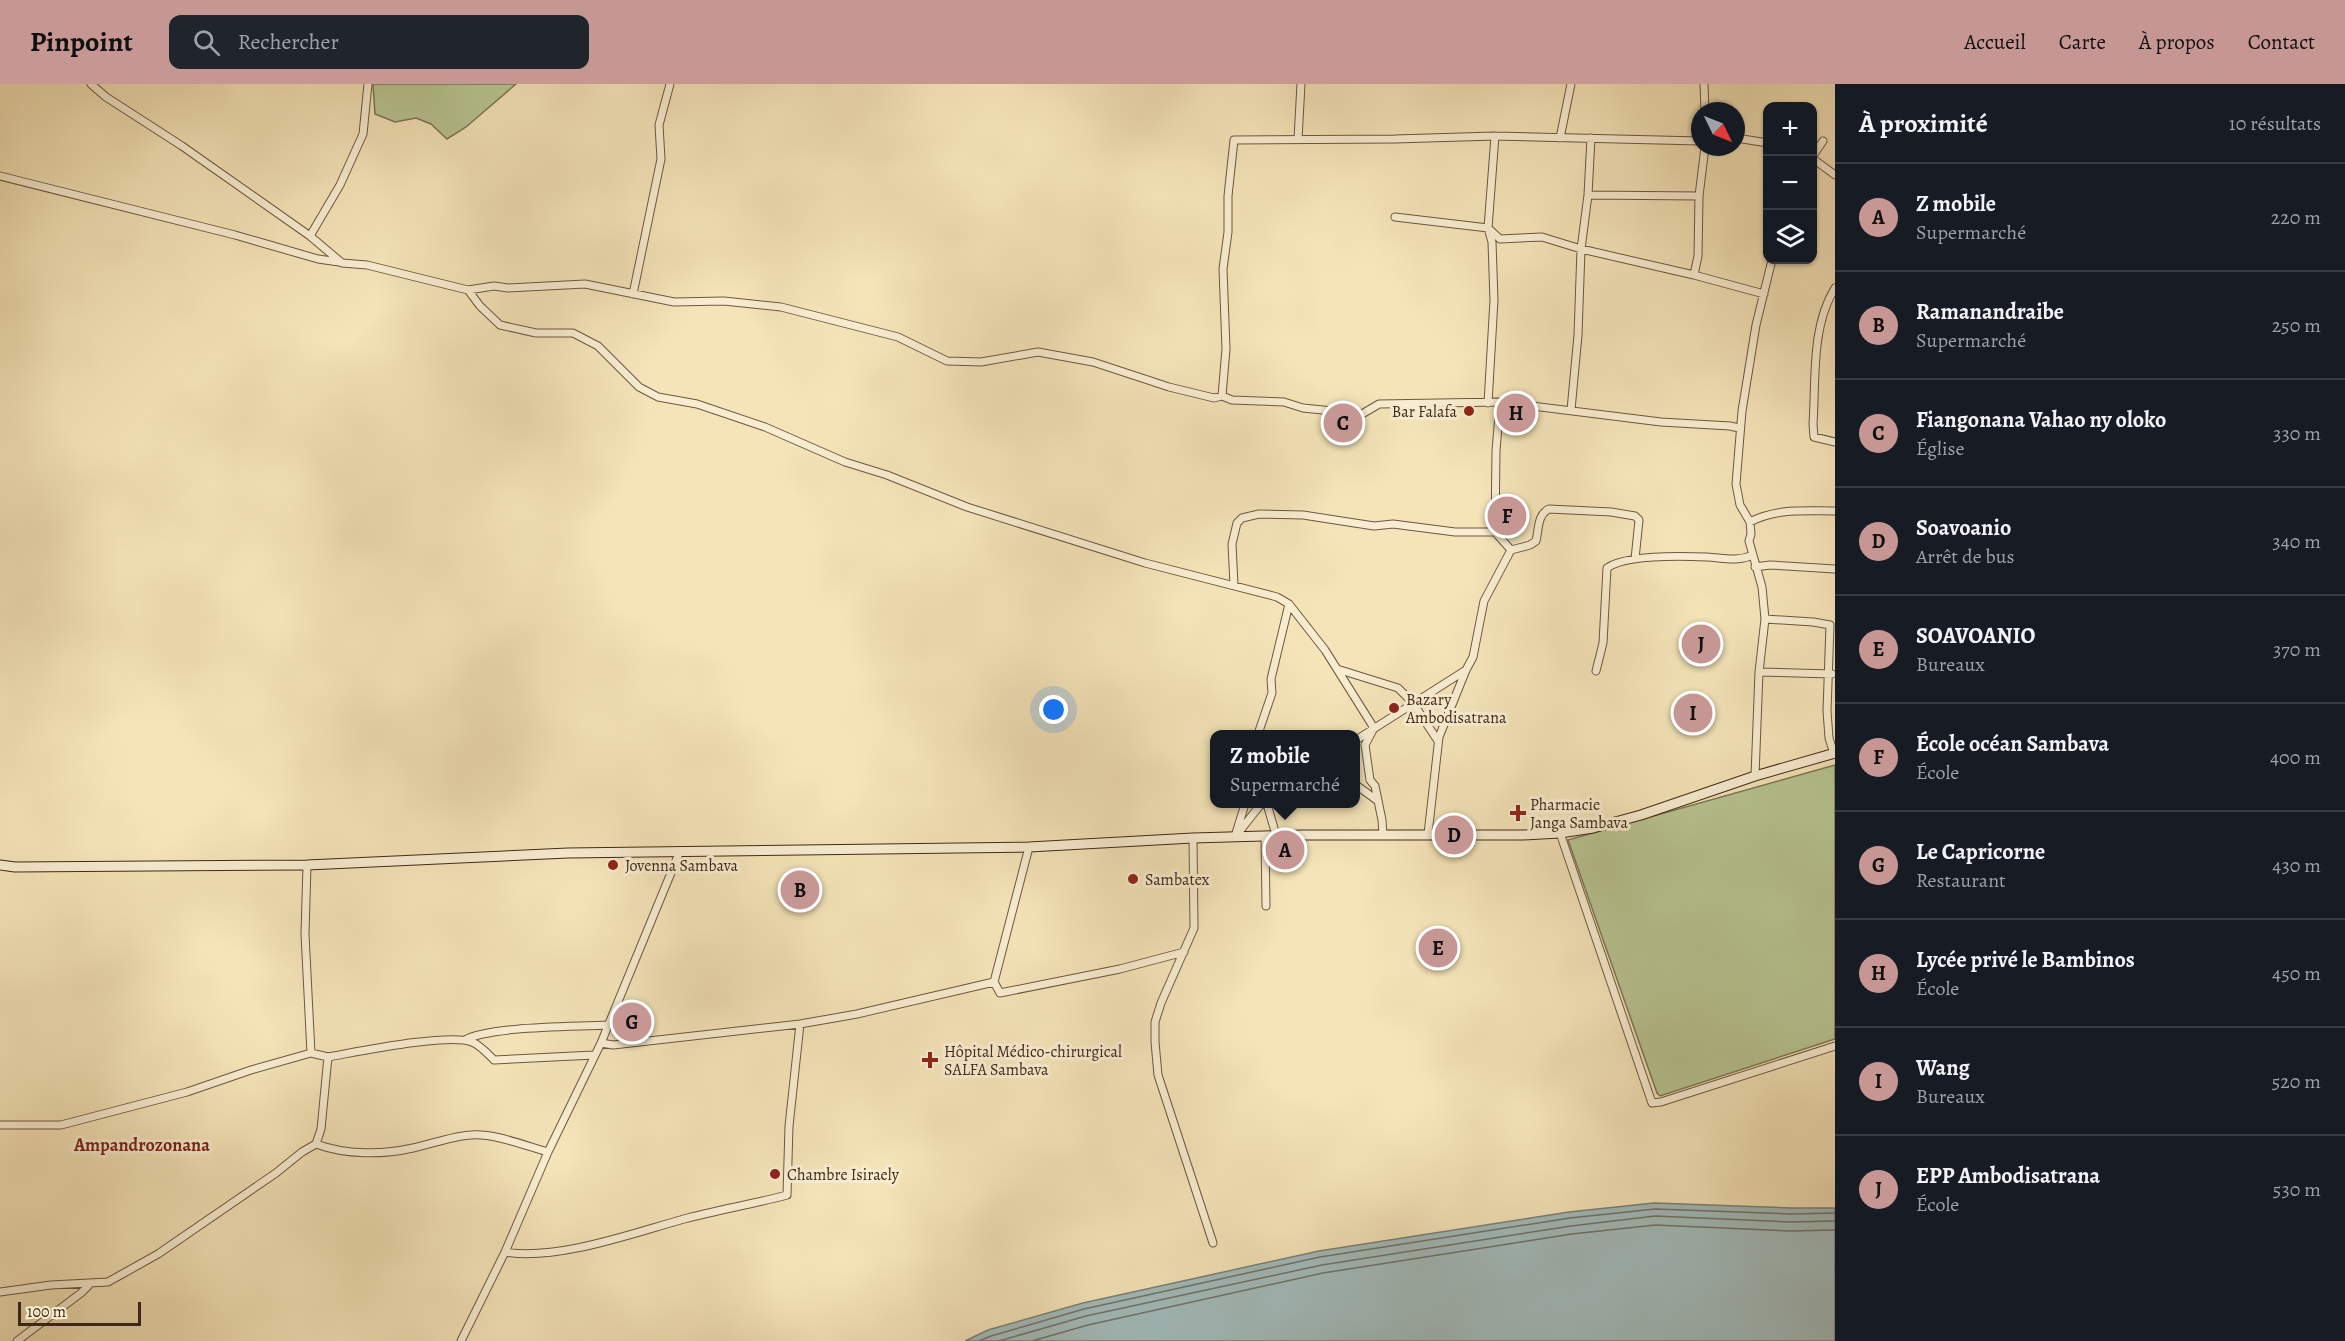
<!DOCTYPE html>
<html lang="fr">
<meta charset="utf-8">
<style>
body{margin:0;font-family:Alegreya,serif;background:#20242c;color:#f1f3f6}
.controls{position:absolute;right:18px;top:18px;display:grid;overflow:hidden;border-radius:12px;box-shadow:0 2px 4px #0004}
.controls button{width:54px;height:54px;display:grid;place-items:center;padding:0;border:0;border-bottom:2px solid #363941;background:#171b24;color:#f1f3f6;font:30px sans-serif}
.compass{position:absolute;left:1691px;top:18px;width:54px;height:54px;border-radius:50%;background:#171b24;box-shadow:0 2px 4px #0004;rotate:133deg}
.scale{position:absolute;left:18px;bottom:15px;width:123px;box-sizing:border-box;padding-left:6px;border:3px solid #402818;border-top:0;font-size:16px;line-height:21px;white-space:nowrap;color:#402818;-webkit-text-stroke:4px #f8edd1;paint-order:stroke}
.you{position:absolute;left:1054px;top:626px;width:21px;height:21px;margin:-15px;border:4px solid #fff;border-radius:50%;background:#1a73e8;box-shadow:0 0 0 9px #1a73e833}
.badge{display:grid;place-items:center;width:39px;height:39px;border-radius:50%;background:#c59692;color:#111;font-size:20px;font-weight:700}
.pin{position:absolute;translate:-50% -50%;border:3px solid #fff;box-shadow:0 2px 6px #0006}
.popup{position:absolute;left:1210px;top:646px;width:150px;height:78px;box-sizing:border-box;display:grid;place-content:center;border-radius:12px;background:#171b24;filter:drop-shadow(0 2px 4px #0005);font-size:20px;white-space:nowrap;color:#9ea1a6}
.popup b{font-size:22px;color:#f1f3f6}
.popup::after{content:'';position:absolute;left:50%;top:100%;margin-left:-12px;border:12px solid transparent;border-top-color:#171b24}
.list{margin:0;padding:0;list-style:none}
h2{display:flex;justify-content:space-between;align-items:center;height:78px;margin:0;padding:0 24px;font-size:26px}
h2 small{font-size:20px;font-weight:400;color:#9ea1a6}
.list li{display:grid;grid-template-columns:39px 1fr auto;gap:18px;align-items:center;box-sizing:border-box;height:108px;padding:0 24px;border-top:2px solid #363941}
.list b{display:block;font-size:22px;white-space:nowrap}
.list p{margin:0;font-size:20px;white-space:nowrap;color:#9ea1a6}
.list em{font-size:20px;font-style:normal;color:#9ea1a6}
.icon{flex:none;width:33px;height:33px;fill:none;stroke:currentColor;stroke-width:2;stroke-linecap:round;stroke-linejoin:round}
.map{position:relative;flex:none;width:1835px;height:1257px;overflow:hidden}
header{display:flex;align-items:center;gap:36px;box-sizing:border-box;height:84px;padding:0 30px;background:#c59692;color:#111}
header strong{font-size:28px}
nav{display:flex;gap:33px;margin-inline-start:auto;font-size:21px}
.search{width:420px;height:54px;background:#20242c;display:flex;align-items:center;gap:15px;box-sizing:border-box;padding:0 21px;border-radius:12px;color:#9ea1a6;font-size:22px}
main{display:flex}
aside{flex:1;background:#171b24}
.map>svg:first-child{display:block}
.green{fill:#b7c592;stroke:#7c7655;stroke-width:1.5}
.water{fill:#a2bbbb;stroke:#7b807a;stroke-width:1.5}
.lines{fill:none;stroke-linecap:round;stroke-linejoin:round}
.shore{stroke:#71726a;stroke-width:1.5}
.street-casing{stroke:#6d5740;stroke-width:9}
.secondary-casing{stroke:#402818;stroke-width:11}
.street{stroke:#f8edd1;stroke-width:7}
.secondary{stroke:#f8edd1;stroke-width:9}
.poi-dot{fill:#8f2418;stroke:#f8edd1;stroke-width:2}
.labels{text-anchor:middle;stroke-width:6;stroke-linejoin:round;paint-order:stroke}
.poi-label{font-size:16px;fill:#402818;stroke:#f8edd1;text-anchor:start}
.neighbourhood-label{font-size:18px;font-weight:bold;fill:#7a1f14;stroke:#f8edd1}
</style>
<header>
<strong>Pinpoint</strong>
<div class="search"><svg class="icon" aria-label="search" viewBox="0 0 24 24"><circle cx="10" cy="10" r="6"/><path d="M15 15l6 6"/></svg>Rechercher</div>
<nav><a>Accueil</a><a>Carte</a><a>À propos</a><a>Contact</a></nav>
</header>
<main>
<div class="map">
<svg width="1835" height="1257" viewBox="0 0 1835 1257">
<rect width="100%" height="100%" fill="#f4e4b8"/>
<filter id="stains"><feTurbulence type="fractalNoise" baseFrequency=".00333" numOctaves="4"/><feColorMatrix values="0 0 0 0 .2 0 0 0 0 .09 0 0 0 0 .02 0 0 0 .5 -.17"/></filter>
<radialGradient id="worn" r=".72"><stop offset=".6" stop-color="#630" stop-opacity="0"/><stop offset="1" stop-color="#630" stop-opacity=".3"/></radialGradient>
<path class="green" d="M373 0H516L466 43 447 55 431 40 416 34 395 38 375 30Z
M1835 681V955L1660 1012 1657 1009 1568 756Z"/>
<path class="water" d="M1654 1119 1791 1124H1835V1257H965L988 1246 1083 1219 1319 1167 1569 1128Z"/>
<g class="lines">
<path class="shore" d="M979 1257 991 1252 1084 1225 1320 1173 1570 1134 1655 1125 1791 1130 1835 1129
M999 1257 1086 1232 1322 1181 1571 1142 1655 1132 1790 1138 1835 1137
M1032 1257 1088 1241 1323 1189 1572 1150 1655 1141 1790 1147 1835 1146"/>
<defs>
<path id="street" d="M91 0 106 13 182 62 310 152 342 179 367 181 468 206 494 202 508 204 585 200 674 218 724 217 781 223 898 253 947 277 981 278 1038 268 1093 278 1169 303 1214 314 1222 312 1232 316 1284 318 1303 324 1362 330 1379 320 1500 318 1661 338 1730 342 1739 344
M1704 0 1705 27
M1560 54 1571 0
M1736 54 1768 59
M1298 55 1301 0
M1812 73 1823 57
M1812 74 1835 91
M0 92 235 151 318 175 339 178
M1588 111 1699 112
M1395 133 1488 144 1500 155 1542 153 1581 165 1694 191 1698 172 1699 112 1705 63
M310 152 340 101 363 50 368 0
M1694 191 1764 210
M1835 204C1811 242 1816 296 1813 340L1814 353 1835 358
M468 206 480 222 500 241 536 249H573L598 262 639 303 658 313 697 320 765 343 845 378 887 391 967 423 1145 479 1277 513 1289 520 1325 566 1374 644 1365 661 1370 696 1375 702 1382 736 1383 751
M633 210 661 75 659 41 670 0
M1222 312 1226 265 1223 185 1228 148V112L1234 56 1395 55 1495 52 1700 57
M1488 319 1494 216 1492 158 1488 144 1495 52
M1571 326 1578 251 1581 165 1588 111 1591 54
M1750 438C1777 424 1805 427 1835 427
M1511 466 1530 461 1536 457C1539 445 1537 431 1549 425L1611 428 1635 432 1639 436 1635 475
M1755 483 1770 481 1835 485
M1234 501 1232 460 1237 439 1242 434 1259 430 1303 431 1374 442 1393 440 1455 448H1495
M1765 535 1813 538 1830 541 1827 627 1829 654 1834 670
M1337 585 1398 604 1413 619 1438 657
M1596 587 1603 559 1607 484C1626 470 1683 472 1707 473 1724 474 1737 478 1753 471
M1759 588 1832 590
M1258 650 1272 609 1271 595 1289 520
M1356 656 1466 586
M1755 692 1759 588 1765 535 1762 503 1749 457 1751 450 1750 438 1740 421 1736 400 1742 327 1756 241 1772 176
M1356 701 1378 717
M1267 720 1276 751
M1236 749 1245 720
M1560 749 1652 1019 1661 1018 1835 962
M1428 750 1439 653 1466 586 1473 573 1484 517 1511 466 1495 448 1496 367 1500 318
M1265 752 1266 822
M1235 753 1261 720
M1193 754 1194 844 1161 919 1155 938V958L1158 991 1213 1159
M307 781 305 850 311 969
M994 898 1000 909 1120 885 1184 868
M465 956C490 942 575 943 607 941
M601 959 613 961 800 940 857 930 994 898 1029 763
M0 1041H61L187 1008 251 986 311 969 328 973C357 968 448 949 472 958 480 961 488 970 494 976L594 971
M316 1060C346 1071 382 1071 413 1064 432 1060 452 1052 471 1051 494 1049 526 1062 548 1068
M505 1168C557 1177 633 1149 684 1135 718 1126 753 1120 787 1111L789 1042 800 940
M0 1208 51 1201 108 1198 158 1170 276 1089 302 1068 316 1060 321 1045 328 973
M17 1257 81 1209 90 1200
M461 1257 505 1168 548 1068 601 959 680 767"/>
<path id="secondary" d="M0 781 15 783 307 781 568 769 1029 763 1193 754 1302 751H1523L1560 749 1593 744 1641 731 1755 692 1835 669"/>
</defs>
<use href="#street" class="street-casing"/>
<use href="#secondary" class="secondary-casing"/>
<use href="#street" class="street"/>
<use href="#secondary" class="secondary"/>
</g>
<g class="poi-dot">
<circle cx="1469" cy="327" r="6"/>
<circle cx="1394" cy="624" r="6"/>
<path d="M1515 720h6v6h6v6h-6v6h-6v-6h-6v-6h6z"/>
<circle cx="613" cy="781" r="6"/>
<circle cx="1133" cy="795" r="6"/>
<path d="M927 967h6v6h6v6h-6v6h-6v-6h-6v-6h6z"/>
<circle cx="775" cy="1090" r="6"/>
</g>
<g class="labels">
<g class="poi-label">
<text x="1457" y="333" text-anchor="end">Bar Falafa</text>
<text x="1406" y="621">Bazary<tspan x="1406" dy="18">Ambodisatrana</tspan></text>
<text x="1530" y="726">Pharmacie<tspan x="1530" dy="18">Janga Sambava</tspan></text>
<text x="625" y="787">Jovenna Sambava</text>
<text x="1145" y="801">Sambatex</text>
<text x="944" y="973">Hôpital Médico-chirurgical<tspan x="944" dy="18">SALFA Sambava</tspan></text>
<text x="787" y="1096">Chambre Isiraely</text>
</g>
<g class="neighbourhood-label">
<text x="142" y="1067">Ampandrozonana</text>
</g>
</g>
<rect width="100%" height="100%" filter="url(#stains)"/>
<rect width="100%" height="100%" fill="url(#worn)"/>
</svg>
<div class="controls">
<button>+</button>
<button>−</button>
<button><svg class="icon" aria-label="layers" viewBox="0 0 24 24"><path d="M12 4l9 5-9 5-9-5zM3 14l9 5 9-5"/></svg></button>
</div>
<svg class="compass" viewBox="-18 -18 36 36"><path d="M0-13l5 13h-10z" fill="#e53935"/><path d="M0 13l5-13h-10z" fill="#9ea1a6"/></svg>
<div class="scale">100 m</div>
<div class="you"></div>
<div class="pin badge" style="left:1285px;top:766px">A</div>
<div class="popup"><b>Z mobile</b>Supermarché</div>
<div class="pin badge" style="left:800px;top:806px">B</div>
<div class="pin badge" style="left:1343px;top:339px">C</div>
<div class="pin badge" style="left:1454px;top:751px">D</div>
<div class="pin badge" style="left:1438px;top:864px">E</div>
<div class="pin badge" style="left:1507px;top:432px">F</div>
<div class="pin badge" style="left:632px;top:938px">G</div>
<div class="pin badge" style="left:1516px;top:329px">H</div>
<div class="pin badge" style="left:1693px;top:629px">I</div>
<div class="pin badge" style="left:1701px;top:560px">J</div>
</div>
<aside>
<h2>À proximité<small>10 résultats</small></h2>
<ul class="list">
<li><span class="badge">A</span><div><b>Z mobile</b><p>Supermarché</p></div><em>220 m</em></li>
<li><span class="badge">B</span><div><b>Ramanandraibe</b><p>Supermarché</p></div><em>250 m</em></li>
<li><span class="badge">C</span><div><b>Fiangonana Vahao ny oloko</b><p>Église</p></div><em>330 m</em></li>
<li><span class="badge">D</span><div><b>Soavoanio</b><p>Arrêt de bus</p></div><em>340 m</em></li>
<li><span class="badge">E</span><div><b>SOAVOANIO</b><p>Bureaux</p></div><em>370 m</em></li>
<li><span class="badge">F</span><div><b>École océan Sambava</b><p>École</p></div><em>400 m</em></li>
<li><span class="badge">G</span><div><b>Le Capricorne</b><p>Restaurant</p></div><em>430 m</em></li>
<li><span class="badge">H</span><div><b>Lycée privé le Bambinos</b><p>École</p></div><em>450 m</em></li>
<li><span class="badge">I</span><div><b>Wang</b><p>Bureaux</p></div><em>520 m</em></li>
<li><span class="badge">J</span><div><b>EPP Ambodisatrana</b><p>École</p></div><em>530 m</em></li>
</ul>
</aside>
</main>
